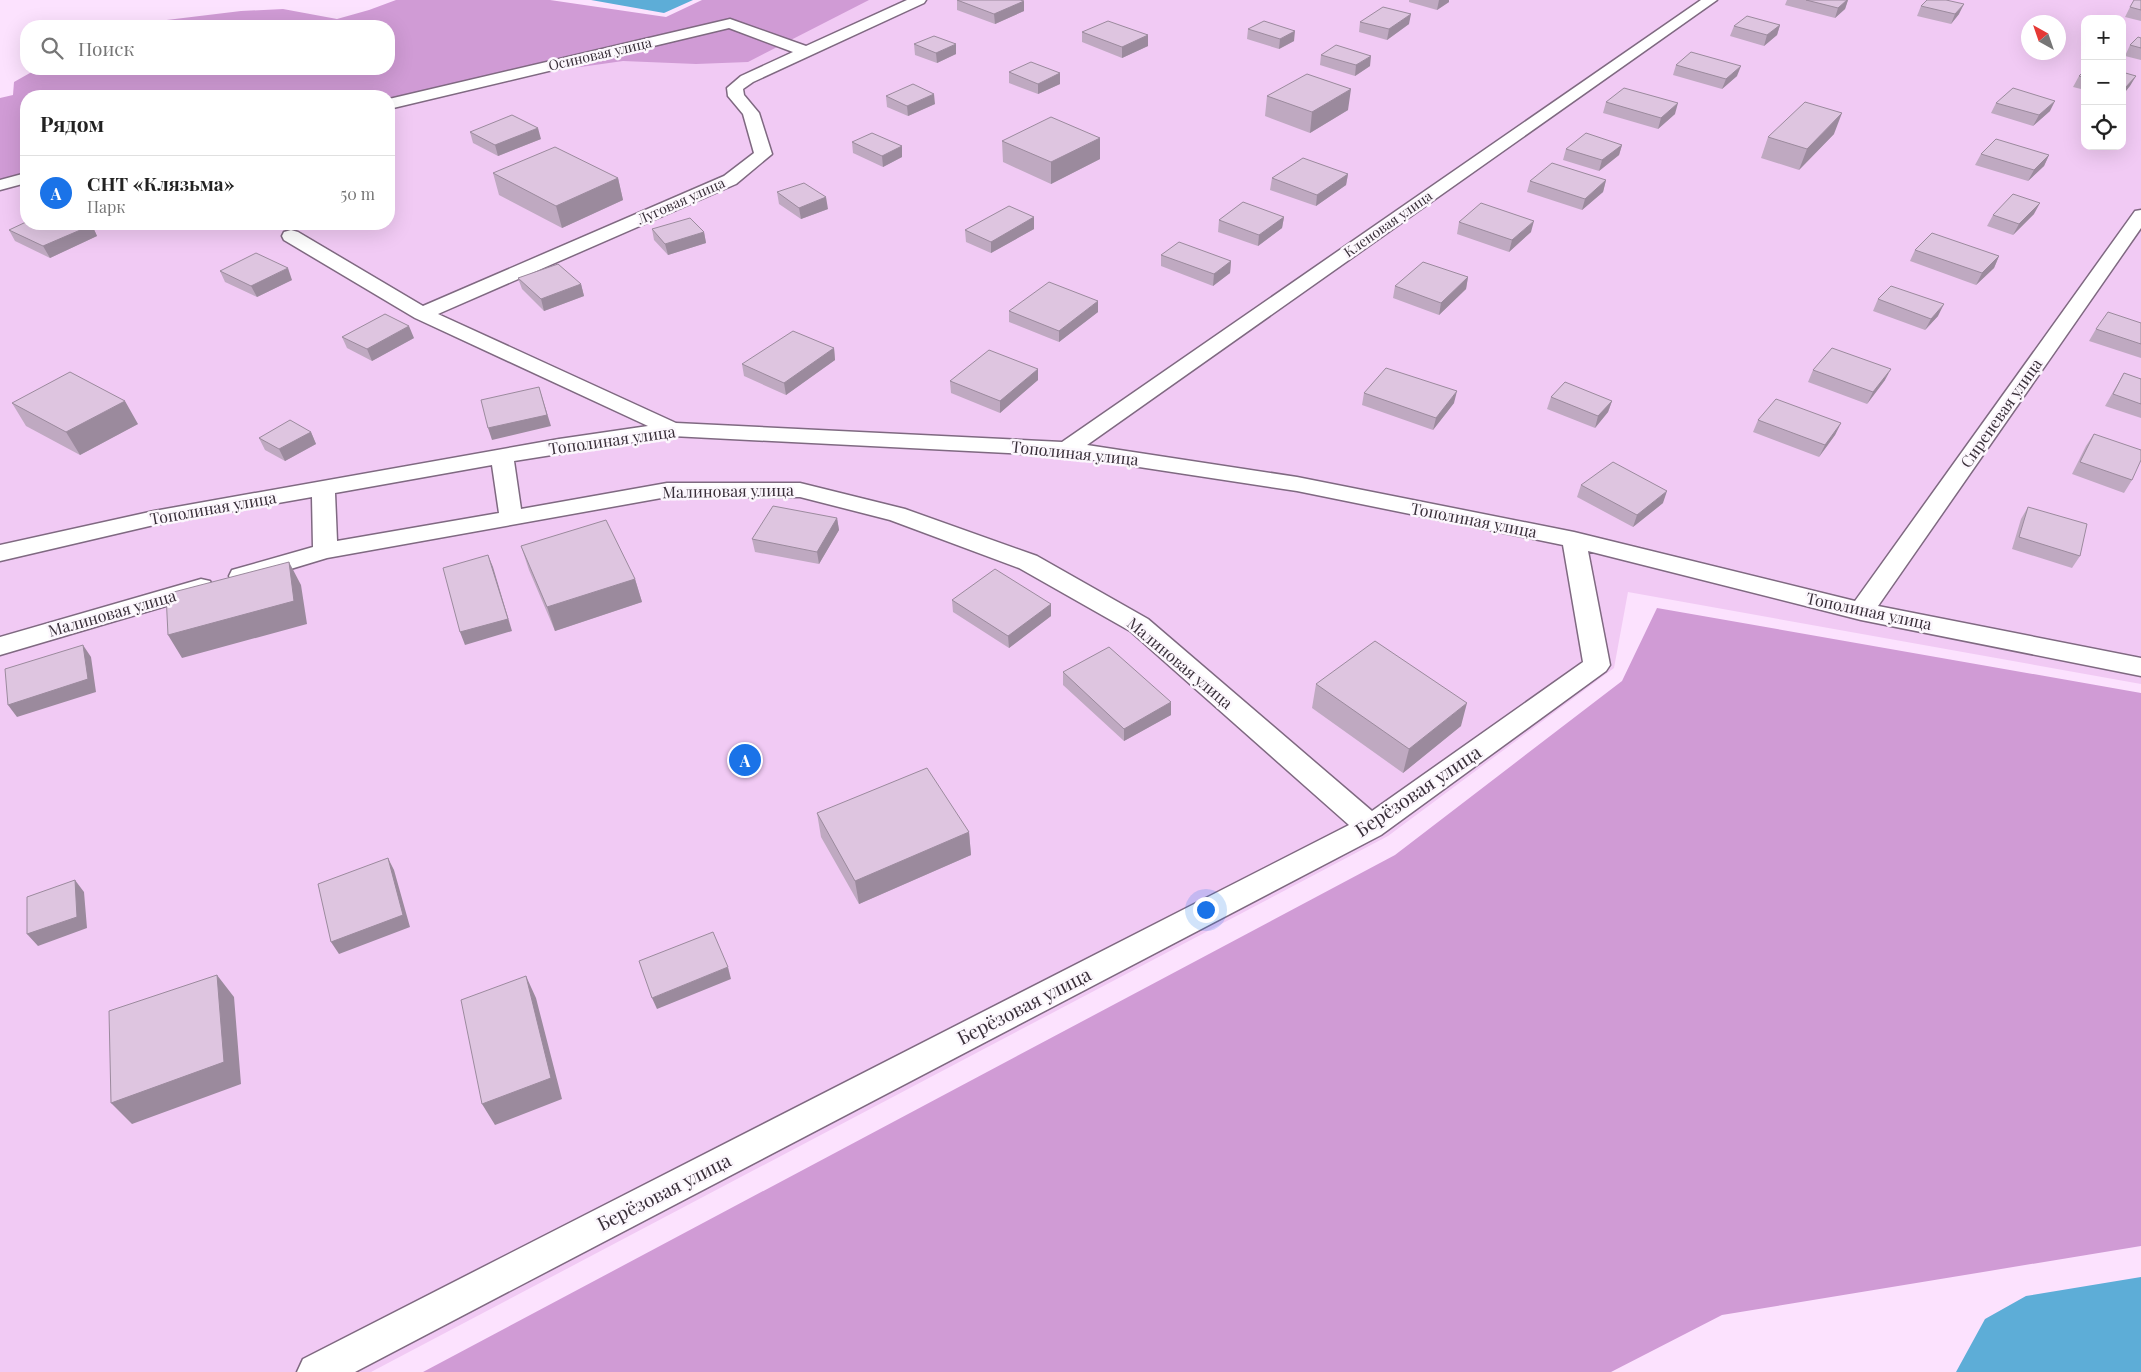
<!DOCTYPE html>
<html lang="ru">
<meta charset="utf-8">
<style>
body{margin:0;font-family:"Playfair Display",serif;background:#f6f6f6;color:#222}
.controls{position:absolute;right:15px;top:15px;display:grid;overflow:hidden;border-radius:10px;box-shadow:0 5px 20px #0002}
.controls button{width:45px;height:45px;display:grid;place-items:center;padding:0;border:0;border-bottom:1px solid #e0e0e0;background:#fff;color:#222;font:25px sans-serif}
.compass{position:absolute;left:2021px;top:15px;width:45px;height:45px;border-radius:50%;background:#fff;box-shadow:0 5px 20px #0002;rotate:320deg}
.you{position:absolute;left:1205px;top:909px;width:18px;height:18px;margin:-12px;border:4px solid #fff;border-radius:50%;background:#1a73e8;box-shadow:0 0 0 8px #1a73e833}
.badge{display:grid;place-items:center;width:32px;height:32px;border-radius:50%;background:#1a73e8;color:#fff;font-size:16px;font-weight:700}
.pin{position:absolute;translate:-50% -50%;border:2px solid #fff;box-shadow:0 1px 5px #0006}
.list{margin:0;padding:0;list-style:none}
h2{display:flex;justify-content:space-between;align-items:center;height:65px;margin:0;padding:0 20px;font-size:21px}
h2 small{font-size:16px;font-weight:400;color:#767676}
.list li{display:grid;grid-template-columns:32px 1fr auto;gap:15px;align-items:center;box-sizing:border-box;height:75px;padding:0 20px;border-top:1px solid #e0e0e0}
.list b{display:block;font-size:19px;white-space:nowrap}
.list p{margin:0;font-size:16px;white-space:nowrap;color:#767676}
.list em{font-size:16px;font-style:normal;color:#767676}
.icon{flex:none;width:28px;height:28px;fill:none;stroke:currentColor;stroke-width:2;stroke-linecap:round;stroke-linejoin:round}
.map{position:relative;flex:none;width:2141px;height:1372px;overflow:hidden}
.search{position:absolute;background:#fff;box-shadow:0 5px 20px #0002;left:20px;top:20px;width:375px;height:55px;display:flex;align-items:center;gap:12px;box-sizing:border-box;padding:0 18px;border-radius:20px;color:#767676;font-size:19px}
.panel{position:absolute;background:#fff;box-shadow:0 5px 20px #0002;left:20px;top:90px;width:375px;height:140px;border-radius:20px}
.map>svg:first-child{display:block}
.green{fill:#f1caf4;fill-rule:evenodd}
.forest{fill:#d09bd5}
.water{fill:#5dadd7}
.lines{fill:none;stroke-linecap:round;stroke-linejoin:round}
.service-casing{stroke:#7f6981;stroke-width:3}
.service{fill:#fff;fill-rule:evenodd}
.wall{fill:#bfa9c1}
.shaded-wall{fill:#9b8a9d}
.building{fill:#dec5e0;stroke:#9b8a9d}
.labels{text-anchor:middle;stroke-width:5;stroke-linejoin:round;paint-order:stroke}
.far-street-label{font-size:14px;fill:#392f39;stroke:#fcf7fd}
.street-label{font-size:16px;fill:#392f39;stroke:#fcf7fd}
.near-street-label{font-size:19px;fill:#392f39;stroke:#fcf7fd}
</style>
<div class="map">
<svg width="2141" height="1372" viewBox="0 0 2141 1372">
<rect width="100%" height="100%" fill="#fce2fe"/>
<path class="green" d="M863 0H2141V684L1628 592 1614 668 1388 836 371 1372H0V180L26 175V224H389V96ZM2085 19H2122V146H2085ZM2028 22H2058V52H2028Z"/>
<path class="forest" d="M396 0H550L666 17 702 0H869L748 62 696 64 623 61 439 87 389 98V96H26V177L0 183V98L13 95 14 82 37 69H389V26H117L241 11 283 9 337 19 369 10Z
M1657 608 2141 693V1246L1722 1315 1611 1372H423L1395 855 1622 681Z"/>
<path class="water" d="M591 0H693L664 13Z
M2141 1277V1372H1956L1985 1319 2026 1296Z"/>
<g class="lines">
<defs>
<path id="service" d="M907 0H926L924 3 753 82 743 89 744 95 759 113 772 154 736 184 438 314 676 423 1062 442 1701 0H1717L1087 445 1297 477 1574 532 1855 601 2135 211 2141 210V228L1878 606 2141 658V676L1861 620 1588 551 1610 665 1606 671 1381 835 355 1372H297L303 1359 1349 825 1130 631 1019 568 890 520 800 497H667L327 558 241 584 232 582 229 576 232 570 313 547 312 497 154 525 0 561V545L154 511 559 439 648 426 415 318 284 240 282 236 284 232 291 230 298 232 423 306 724 176 754 153 743 114 728 96 727 88 741 76 793 52 729 28 389 109V99L730 19 806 46ZM672 436 1067 456 1297 491 1563 545 1583 662 1372 811 1148 619 1037 556 905 509 800 483H667L521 509 514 461ZM492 465 499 513 337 541 335 493Z
M26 173V183L0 190V180Z
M201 579 210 581 213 587 210 593 0 655V637Z"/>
</defs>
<use href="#service" class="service-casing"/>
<use href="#service" class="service"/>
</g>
<path class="wall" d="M957 0 1024 11 995 24 957 10Z
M1409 0H1449V2L1437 10 1409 2Z
M1787 0H1848L1845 9 1835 18 1785 5Z
M2141 0V21L2125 17 2130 7Z
M1921 6 1959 14 1951 24 1917 16Z
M1360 22 1409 24 1387 40 1359 32Z
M1780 25 1777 35 1764 46 1730 36 1734 26Z
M1248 29 1294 41 1279 49 1247 39Z
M1082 32 1148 35V46L1122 58 1082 42Z
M2141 38V60L2125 56 2130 45Z
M914 44 956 54 937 63 915 55Z
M1321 55 1370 66 1355 76 1320 65Z
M1676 65 1737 76 1722 89 1673 75Z
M2085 70V90L2073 87 2079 76Z
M1009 72 1060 73V84L1038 94 1009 83Z
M886 96 935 104 908 116 887 107Z
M1267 96 1348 110 1310 133 1265 116Z
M1606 102 1675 114 1658 129 1603 113Z
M1996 103 2050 111 2033 126 1991 113Z
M470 132 541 139 498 156 473 143Z
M1834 134 1799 170 1761 158 1768 137Z
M1100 138V159L1051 184 1003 162 1002 141Z
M852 142 902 146V157L883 167 853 153Z
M1622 145 1619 155 1599 171 1563 160 1566 149Z
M1981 154 2049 155 2044 166 2028 181 1975 165Z
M493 173 618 178 623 200 562 228 499 195Z
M1348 174 1346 185 1316 206 1270 190 1272 178Z
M1606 180 1603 192 1582 210 1527 192 1530 181Z
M777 192 828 209 801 219 779 204Z
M2034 214 2013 235 1987 226 1993 215Z
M1034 217V229L991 253 966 242 965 230Z
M1284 217 1282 228 1258 246 1218 232 1219 220Z
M1459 222 1531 232 1509 252 1457 234Z
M92 225 97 236 50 258 15 241 9 230Z
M652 229 704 232 706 243 668 255 654 240Z
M1915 250 1999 256 1994 268 1976 285 1910 261Z
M1161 255 1231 261 1230 273 1213 286 1161 266Z
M220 271 292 280 257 297 225 282Z
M1468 277 1466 289 1439 315 1393 298 1395 286Z
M518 278 581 284 584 296 544 311 522 289Z
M1878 299 1938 316 1925 330 1873 311Z
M1009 311 1098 312 1059 342 1009 322Z
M2141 323V358L2089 341 2096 329Z
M342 337 414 338 372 361 347 348Z
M834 348 835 360 786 395 744 376 742 364Z
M1813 370 1885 380 1867 404 1808 382Z
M2124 373 2141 379V418L2105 406Z
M1038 380 1000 413 951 393 950 381Z
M1364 393 1454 403 1433 430 1362 405Z
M1551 397 1612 401 1608 412 1595 428 1547 409Z
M12 403 138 424 80 455 26 426Z
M1758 420 1841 423 1835 435 1819 457 1753 432Z
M311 432 316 444 285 461 265 450 259 438Z
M2094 434 2132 480 2124 493 2072 474 2086 446Z
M1581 485 1663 503 1633 527 1577 497Z
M2028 507 2080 556 2072 568 2012 549 2021 519Z
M837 518 839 530 819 564 755 552 752 539Z
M521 546 635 579 642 602 555 631 529 570Z
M952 600 1051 604V616L1009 648 953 612Z
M1063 672 1171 715 1124 741 1063 685Z
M1316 684 1461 726 1403 773 1312 708Z
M817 813 969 832 971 855 859 904 821 837Z"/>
<path class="shaded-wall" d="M1439 0H1449V2L1437 10Z
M1847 0H1848L1845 9 1835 18 1838 8Z
M1024 1V11L995 24 994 14Z
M1964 4 1959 14 1951 24 1955 14Z
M1411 14 1409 24 1387 40 1389 29Z
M1780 25 1777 35 1764 46 1767 35Z
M1295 31 1294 41 1279 49 1280 39Z
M1148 35V46L1122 58V47Z
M956 44V54L937 63 936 53Z
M1371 56 1370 66 1355 76 1356 65Z
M1741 66 1737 76 1722 89 1726 79Z
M1060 73V84L1038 94V84Z
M2136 76 2130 86 2122 96V93L2125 88Z
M1351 89 1348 110 1310 133 1312 112Z
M934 94 935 104 908 116 907 106Z
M2055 101 2050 111 2033 126 2039 115Z
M1678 103 1675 114 1658 129 1661 118Z
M1842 113 1834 134 1799 170 1807 149Z
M538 128 541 139 498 156 495 145Z
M1100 138V159L1051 184V162Z
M1622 145 1619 155 1599 171 1602 160Z
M902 146V157L883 167 882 156Z
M2049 155 2044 166 2028 181 2034 170Z
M1348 174 1346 185 1316 206 1317 195Z
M618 178 623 200 562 228 556 206Z
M1606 180 1603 192 1582 210 1585 199Z
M826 197 828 209 801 219 799 208Z
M2040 203 2034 214 2013 235 2019 224Z
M1034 217V229L991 253V242Z
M1284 217 1282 228 1258 246 1259 235Z
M1534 221 1531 232 1509 252 1512 240Z
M92 225 97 236 50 258 43 246Z
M704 232 706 243 668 255 665 244Z
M1999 256 1994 268 1976 285 1982 273Z
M1231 261 1230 273 1213 286 1214 274Z
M288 268 292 280 257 297 251 286Z
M1468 277 1466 289 1439 315 1441 303Z
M581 284 584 296 544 311 541 299Z
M1098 301V312L1059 342V331Z
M1944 304 1938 316 1925 330 1931 319Z
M409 326 414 338 372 361 367 349Z
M834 348 835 360 786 395 784 383Z
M1038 369V380L1000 413V401Z
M1891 369 1885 380 1867 404 1873 392Z
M539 387 551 426 492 440 488 428Z
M1457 391 1454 403 1433 430 1436 418Z
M125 401 138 424 80 455 66 432Z
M1612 401 1608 412 1595 428 1598 416Z
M1841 423 1835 435 1819 457 1825 445Z
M311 432 316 444 285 461 279 449Z
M1667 491 1663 503 1633 527 1637 515Z
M837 518 839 530 819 564 817 552Z
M488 555 493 567 512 631 465 645 460 632Z
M289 562 301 585 307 624 182 658 168 635Z
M635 579 642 602 555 631 547 607Z
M1051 604V616L1009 648 1008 636Z
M83 645 91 657 96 692 17 717 8 705Z
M1171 702V715L1124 741V729Z
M1467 703 1461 726 1403 773 1409 749Z
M969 832 971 855 859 904 855 881Z
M388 858 394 870 410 927 339 954 331 942Z
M75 880 84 892 87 928 38 946 27 934Z
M728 967 731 979 657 1009 652 998Z
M217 975 234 997 241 1084 132 1124 111 1103Z
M526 976 536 998 562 1099 495 1125 482 1104Z"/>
<path class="building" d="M957 0H1020L1024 1 994 14Z
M1806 0H1847L1838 8Z
M1927 0H1946L1964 4 1955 14 1921 6Z
M2134 0H2141V10L2130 7Z
M1383 7 1411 14 1389 29 1360 22Z
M1747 16 1780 25 1767 35 1734 26Z
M1108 21 1148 35 1122 47 1082 32Z
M1264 21 1295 31 1280 39 1248 29Z
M934 36 956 44 936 53 914 44Z
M2138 37 2141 38V48L2130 45Z
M1336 45 1371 56 1356 65 1321 55Z
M1691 52 1741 66 1726 79 1676 65Z
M1031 62 1060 73 1038 84 1009 72Z
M2085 70V78L2079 76Z
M2122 72 2136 76 2125 88H2122Z
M1307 74 1351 89 1312 112 1267 96Z
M913 84 934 94 907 106 886 96Z
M1624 88 1678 103 1661 118 1606 102Z
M2013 88 2055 101 2039 115 1996 103Z
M1805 102 1842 113 1807 149 1768 137Z
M512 115 538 128 495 145 470 132Z
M1051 117 1100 138 1051 162 1002 141Z
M872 133 902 146 882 156 852 142Z
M1586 133 1622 145 1602 160 1566 149Z
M1996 139 2049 155 2034 170 1981 154Z
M555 147 618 178 556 206 493 173Z
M1303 158 1348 174 1317 195 1272 178Z
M1552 163 1606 180 1585 199 1530 181Z
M804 183 826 197 799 208 777 192Z
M2013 194 2040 203 2019 224 1993 215Z
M1243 202 1284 217 1259 235 1219 220Z
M1481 203 1534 221 1512 240 1459 222Z
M1009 206 1034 217 991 242 965 230Z
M690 218 704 232 665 244 652 229Z
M26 222V224H89L92 225 43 246 9 230Z
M1932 233 1999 256 1982 273 1915 250Z
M1179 242 1231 261 1214 274 1161 255Z
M256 253 288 268 251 286 220 271Z
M1423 262 1468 277 1441 303 1395 286Z
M558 264 581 284 541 299 518 278Z
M1049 282 1098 301 1059 331 1009 311Z
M1891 286 1944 304 1931 319 1878 299Z
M2108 312 2141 323V344L2096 329Z
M385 314 409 326 367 349 342 337Z
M793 331 834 348 784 383 742 364Z
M1832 348 1891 369 1873 392 1813 370Z
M989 350 1038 369 1000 401 950 381Z
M1386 368 1457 391 1436 418 1364 393Z
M70 372 125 401 66 432 12 403Z
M2124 373 2141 379V404L2113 394Z
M1565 382 1612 401 1598 416 1551 397Z
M539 387 547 415 488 428 481 400Z
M1776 399 1841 423 1825 445 1758 420Z
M290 420 311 432 279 449 259 438Z
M2094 434 2141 450V460L2132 480 2080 462Z
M1613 462 1667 491 1637 515 1581 485Z
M773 506 837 518 817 552 752 539Z
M2028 507 2087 524 2080 556 2019 537Z
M606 520 635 579 547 607 521 546Z
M488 555 508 619 460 632 443 568Z
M289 562 294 601 168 635 166 594Z
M995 569 1051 604 1008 636 952 600Z
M1375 641 1467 703 1409 749 1316 684Z
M83 645 88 679 8 705 5 669Z
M1109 647 1171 702 1124 729 1063 672Z
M927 768 969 832 855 881 817 813Z
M388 858 403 915 331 942 318 884Z
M75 880 77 917 27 934V897Z
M713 932 728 967 652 998 639 961Z
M217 975 224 1062 111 1103 109 1011Z
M526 976 551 1078 482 1104 461 1000Z"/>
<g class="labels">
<g class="far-street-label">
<text transform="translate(600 54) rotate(-13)" y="5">Осиновая улица</text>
<text transform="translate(681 201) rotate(-24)" y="5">Луговая улица</text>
<text transform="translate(1388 224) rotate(-35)" y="5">Кленовая улица</text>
</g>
<g class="street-label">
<text transform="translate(2001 413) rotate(-55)" y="6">Сиреневая улица</text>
<text transform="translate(612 440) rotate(-8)" y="6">Тополиная улица</text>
<text transform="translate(1075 453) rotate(6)" y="6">Тополиная улица</text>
<text transform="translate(728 491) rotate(-1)" y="6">Малиновая улица</text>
<text transform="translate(213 508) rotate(-10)" y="6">Тополиная улица</text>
<text transform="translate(1474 520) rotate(11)" y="6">Тополиная улица</text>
<text transform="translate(1869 611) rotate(12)" y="6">Тополиная улица</text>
<text transform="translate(112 613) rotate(-16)" y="6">Малиновая улица</text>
<text transform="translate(1180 663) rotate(40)" y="6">Малиновая улица</text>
</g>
<g class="near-street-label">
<text transform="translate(1418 791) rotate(-34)" y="7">Берёзовая улица</text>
<text transform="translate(1024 1006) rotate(-27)" y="7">Берёзовая улица</text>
<text transform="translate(664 1192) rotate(-27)" y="7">Берёзовая улица</text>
</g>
</g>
</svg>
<div class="controls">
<button>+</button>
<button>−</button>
<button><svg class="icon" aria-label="locate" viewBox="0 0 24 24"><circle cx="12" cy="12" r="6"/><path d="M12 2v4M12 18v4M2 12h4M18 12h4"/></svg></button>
</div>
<svg class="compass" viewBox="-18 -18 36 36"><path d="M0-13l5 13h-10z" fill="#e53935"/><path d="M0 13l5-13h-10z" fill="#767676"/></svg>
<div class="you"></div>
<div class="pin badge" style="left:745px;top:760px">A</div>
<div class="search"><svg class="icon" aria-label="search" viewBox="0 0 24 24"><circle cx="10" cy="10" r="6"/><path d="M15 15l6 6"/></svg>Поиск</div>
<section class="panel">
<h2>Рядом<small></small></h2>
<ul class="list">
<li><span class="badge">A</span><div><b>СНТ «Клязьма»</b><p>Парк</p></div><em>50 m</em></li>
</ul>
</section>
</div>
